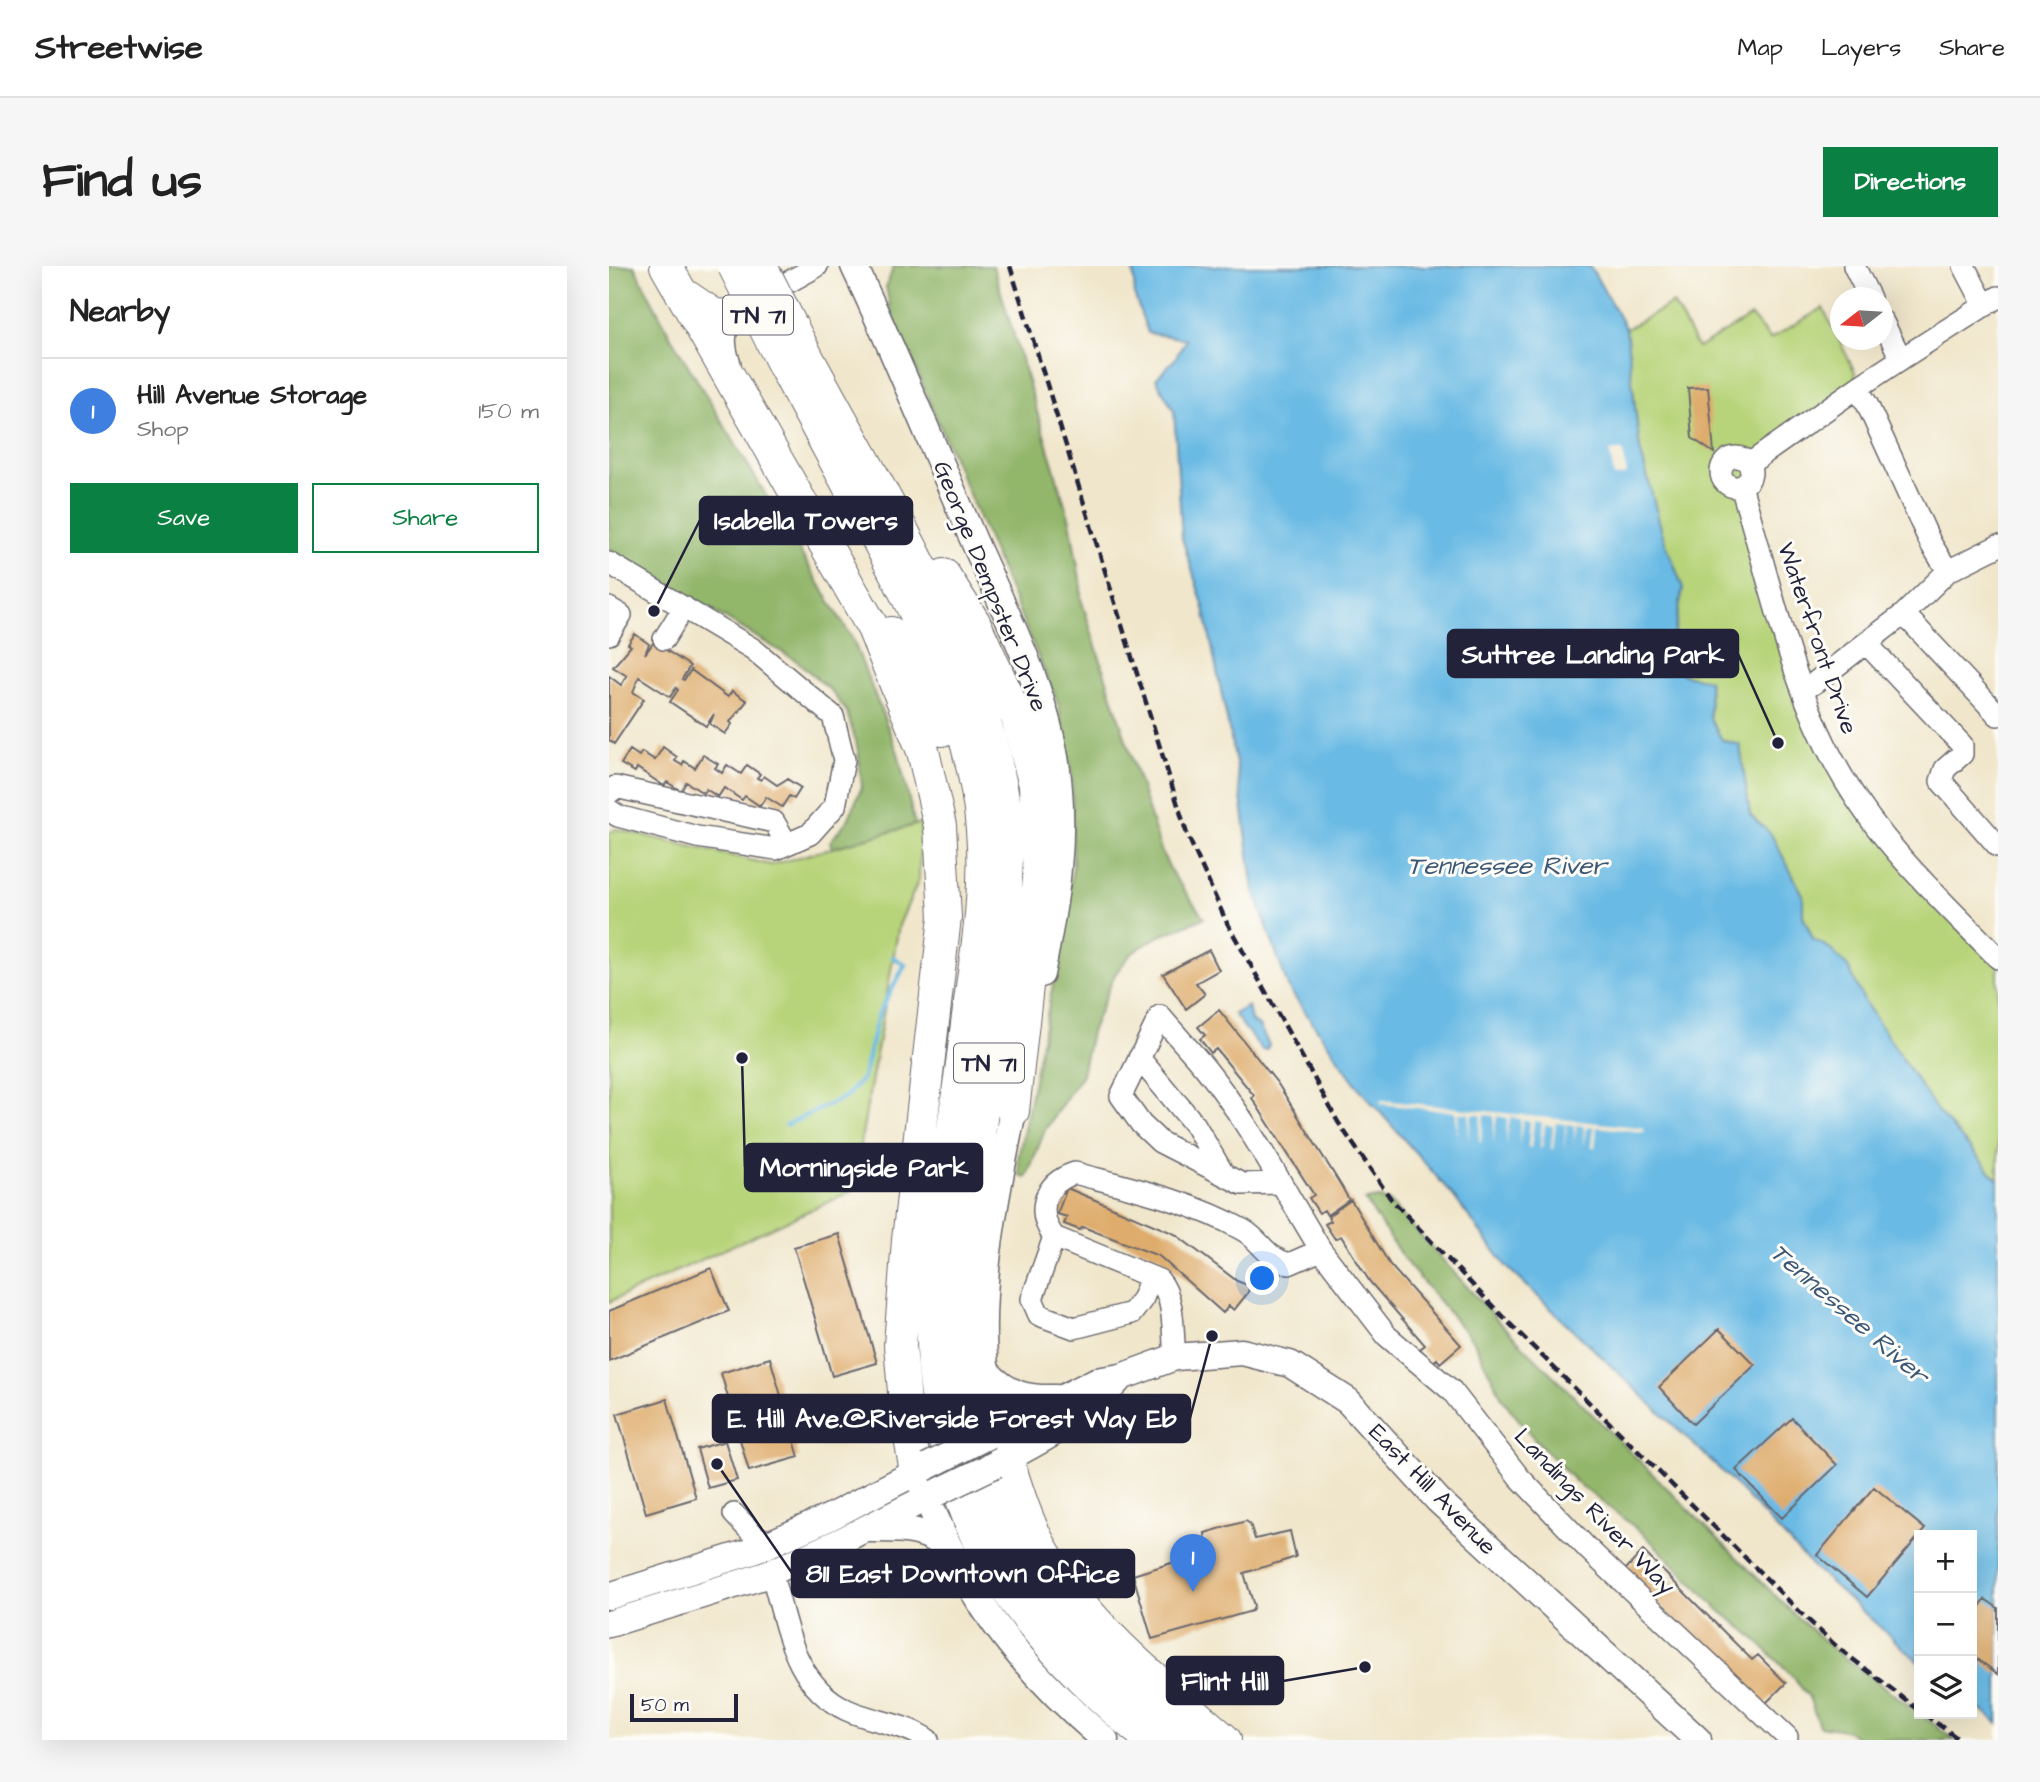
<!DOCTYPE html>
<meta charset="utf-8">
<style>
body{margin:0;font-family:"Architects Daughter",sans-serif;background:#f6f6f6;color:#222}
.controls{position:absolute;right:21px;bottom:21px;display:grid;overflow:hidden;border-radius:0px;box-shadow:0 7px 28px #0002}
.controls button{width:63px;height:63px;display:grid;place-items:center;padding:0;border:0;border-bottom:2px solid #e0e0e0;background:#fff;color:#222;font:35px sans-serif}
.compass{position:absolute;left:1221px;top:21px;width:63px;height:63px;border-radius:50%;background:#fff;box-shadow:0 7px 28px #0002;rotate:253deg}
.scale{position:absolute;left:21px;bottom:18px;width:108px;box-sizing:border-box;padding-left:7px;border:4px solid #22223b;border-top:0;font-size:19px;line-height:24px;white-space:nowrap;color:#22223b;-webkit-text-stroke:5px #fdfcf7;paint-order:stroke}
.you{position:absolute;left:654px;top:1013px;width:24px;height:24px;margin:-18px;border:5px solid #fff;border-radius:50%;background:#1a73e8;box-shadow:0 0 0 10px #1a73e833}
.badge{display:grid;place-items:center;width:46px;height:46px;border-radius:50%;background:#0b8043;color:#fff;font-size:23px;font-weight:700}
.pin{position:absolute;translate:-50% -58px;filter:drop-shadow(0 2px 4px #0008)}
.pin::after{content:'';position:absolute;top:37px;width:24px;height:21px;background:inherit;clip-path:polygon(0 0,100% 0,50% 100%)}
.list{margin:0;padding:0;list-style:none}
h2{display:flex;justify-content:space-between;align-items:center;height:91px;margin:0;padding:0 28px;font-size:30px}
h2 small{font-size:23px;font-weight:400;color:#767676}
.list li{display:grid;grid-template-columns:46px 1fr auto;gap:21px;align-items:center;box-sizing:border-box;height:105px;padding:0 28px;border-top:2px solid #e0e0e0}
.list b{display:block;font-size:26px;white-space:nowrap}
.list p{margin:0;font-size:23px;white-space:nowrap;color:#767676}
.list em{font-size:23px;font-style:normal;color:#767676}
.actions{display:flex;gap:14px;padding:21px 28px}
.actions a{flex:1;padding:16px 0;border:2px solid #0b8043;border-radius:0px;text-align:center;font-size:24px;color:#0b8043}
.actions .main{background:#0b8043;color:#fff}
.icon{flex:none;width:38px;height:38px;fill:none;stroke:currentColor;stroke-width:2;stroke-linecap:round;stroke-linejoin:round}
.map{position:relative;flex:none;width:1389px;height:1474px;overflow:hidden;border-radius:0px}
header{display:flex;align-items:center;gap:42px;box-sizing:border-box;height:98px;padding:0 35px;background:#fff;border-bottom:2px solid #e0e0e0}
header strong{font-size:33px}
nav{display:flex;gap:38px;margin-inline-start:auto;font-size:24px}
.intro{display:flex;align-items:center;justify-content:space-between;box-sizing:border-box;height:168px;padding:0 42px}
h1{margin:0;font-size:49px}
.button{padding:18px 32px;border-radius:0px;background:#0b8043;color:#fff;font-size:24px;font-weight:700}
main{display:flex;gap:42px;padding:0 42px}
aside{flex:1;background:#fff;border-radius:0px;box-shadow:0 7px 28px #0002}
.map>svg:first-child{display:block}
.green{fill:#b8d47a;stroke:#6d7b5a;stroke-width:2}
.forest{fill:#92b66a;stroke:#5a6c52;stroke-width:2}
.water{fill:#69bae4;stroke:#466e90;stroke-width:2}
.pier{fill:#f0e6cb}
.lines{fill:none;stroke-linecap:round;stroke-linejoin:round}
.stream{stroke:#69bae4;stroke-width:4.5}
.building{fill:#deac6c}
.minor-casing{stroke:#6a676d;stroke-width:24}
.major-casing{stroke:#6a676d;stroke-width:29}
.highway-casing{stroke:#6a676d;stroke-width:34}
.minor{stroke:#fff;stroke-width:21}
.major{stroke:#fff;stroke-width:26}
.highway{stroke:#fff;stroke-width:32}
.rail{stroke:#22223b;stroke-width:4.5;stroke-dasharray:10 5;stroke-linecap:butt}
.major-bridge-casing{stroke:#6a676d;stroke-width:29;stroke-linecap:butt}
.highway-bridge-casing{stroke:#6a676d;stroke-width:34;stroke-linecap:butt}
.major-bridge{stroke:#fff;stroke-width:26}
.highway-bridge{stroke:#fff;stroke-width:32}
.labels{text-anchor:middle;stroke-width:6;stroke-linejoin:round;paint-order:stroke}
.shield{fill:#fdfcf7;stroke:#646373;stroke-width:2}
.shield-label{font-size:23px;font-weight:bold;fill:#22223b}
.street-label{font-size:24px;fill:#22223b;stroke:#fdfcf7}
.water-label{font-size:26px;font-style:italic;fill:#3b5776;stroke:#fdfcf7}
.leader{fill:none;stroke:#22223b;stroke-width:2.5}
.callout-dot{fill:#22223b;stroke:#fdfcf7;stroke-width:2.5}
.callout{fill:#22223b;stroke:#22223b;stroke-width:2.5}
.callout-label{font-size:26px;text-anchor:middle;font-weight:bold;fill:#fff}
</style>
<header>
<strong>Streetwise</strong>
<nav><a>Map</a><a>Layers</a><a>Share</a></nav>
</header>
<div class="intro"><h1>Find us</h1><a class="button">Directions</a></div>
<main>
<aside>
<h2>Nearby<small></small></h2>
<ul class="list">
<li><span class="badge" style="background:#3f7fe0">1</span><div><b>Hill Avenue Storage</b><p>Shop</p></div><em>150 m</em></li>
</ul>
<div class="actions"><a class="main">Save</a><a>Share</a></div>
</aside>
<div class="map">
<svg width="1389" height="1474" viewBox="0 0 1389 1474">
<rect width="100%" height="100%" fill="#fdfcf7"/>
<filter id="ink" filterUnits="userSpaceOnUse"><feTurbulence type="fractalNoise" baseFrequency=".0143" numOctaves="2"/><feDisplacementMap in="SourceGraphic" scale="14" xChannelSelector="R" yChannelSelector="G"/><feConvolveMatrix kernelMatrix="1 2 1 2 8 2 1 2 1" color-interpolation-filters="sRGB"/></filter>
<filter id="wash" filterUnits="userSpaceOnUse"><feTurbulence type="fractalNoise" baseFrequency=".00686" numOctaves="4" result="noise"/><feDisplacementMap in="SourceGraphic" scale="28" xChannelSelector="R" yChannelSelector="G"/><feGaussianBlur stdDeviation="1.57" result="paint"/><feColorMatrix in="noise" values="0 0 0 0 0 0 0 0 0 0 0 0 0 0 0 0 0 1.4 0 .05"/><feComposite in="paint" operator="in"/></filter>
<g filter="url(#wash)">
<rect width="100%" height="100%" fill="#f0e6cb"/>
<path class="green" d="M1064 37 1089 82 1142 50 1161 73 1214 42 1246 106 1248 122 1141 203 1140 213 1132 220 1236 516 1389 692V914L1328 845 1255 735 1239 701 1220 682 1204 673 1194 650V629L1162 568 1141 549 1131 479 1113 474 1101 452 1100 414 1074 409 1063 378 1074 322 1054 270 1031 183 1017 63Z
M312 557 310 613 290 659 243 925 0 1036V567L7 563 162 599Z"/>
<path class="forest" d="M0 0H25L62 71 244 374 289 487 306 559 223 582 221 576 240 552 253 520 249 484 238 446 221 424 188 395 0 283Z
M285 0H384L461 255 472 319V333L553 587 563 607 595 652 548 671 522 688 506 708 482 766 473 808 436 864 417 912 411 910 409 893 452 679 464 601 463 511 449 437 282 45 277 21Z
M770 932 781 936 890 1056 1186 1349 1224 1383 1346 1474H1251L1237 1464 1210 1460 1200 1431 1182 1409 1142 1369 1109 1343 1036 1269 967 1216 923 1170 894 1134 865 1076 796 995 756 934Z"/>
<path class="water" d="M524 0H981L1017 63 1031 183 1054 270 1074 322 1063 378 1074 409 1100 414 1101 452 1113 474 1131 479 1141 549 1162 568 1194 629V650L1204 673 1220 682 1239 701 1255 735 1328 845 1389 914V1457L1363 1436V1269H1310V1396L1204 1301 1118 1210 897 1000 842 927 749 821 680 723 645 624 628 502 595 342 573 272 565 145 547 113 566 93 577 73 539 67 526 31Z
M639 740 642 755 650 760 660 779 657 784H653L625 748Z"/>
<path class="pier" d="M1014 184 1018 209 1005 211 1001 186Z
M772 834 1036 862 1035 866 988 861 986 881H983L985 861 978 860 974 880 975 860 968 859 964 879 966 859 958 858 955 884 956 858 947 857 944 883H942L944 860 936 859 933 882H931L933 856 925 855 922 882 919 881 921 855 914 854 910 880 911 853 901 851 897 879 898 852 888 850 884 878 885 850 875 849 872 876H870L872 849 863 848 859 875 860 847H850L847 871V846L771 838Z"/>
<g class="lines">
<path class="stream" d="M177 859 236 831 254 812 269 749 296 699 284 691"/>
</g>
<g id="blocks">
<path class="building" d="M1099 121 1105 187 1083 172 1079 122Z
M26 368 40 378 36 388 45 376 81 400 73 413 75 414 82 404 119 431 123 425 138 435 121 456 123 458 116 468 101 458 105 448 97 460 61 436 69 424 67 422 61 431 30 411 24 426 35 433 5 478 0 474V410L12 419 18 410 4 401 22 380 19 378Z
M54 481 68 491 66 495 73 499 75 495 86 502 94 489 109 498 106 502 113 507 118 499 132 508 138 499 151 508 148 512 152 514 155 510 168 519 178 513 192 522 185 533 180 530 173 541 157 531 151 540 136 530 133 534 115 522 109 531 97 523 94 527 77 516 72 525 58 516 55 520 28 502 26 506 12 498 21 484 30 490 33 486 46 494Z
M600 684 610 704 587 717 596 728 577 743 554 708Z
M610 744 669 818 733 921 740 934 718 949 715 944 710 947 700 932 705 929 643 832 645 830 643 827 607 783 602 787 591 773 596 769 589 761Z
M458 922 566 968 628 1015 641 1020 638 1028 625 1044 620 1040 614 1047 550 990 474 961 471 964 455 958 458 951 448 948Z
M742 934 781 999 852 1079 831 1097 828 1093 823 1097 811 1083 816 1079 761 1016 732 970 726 973 716 958 722 955 719 950Z
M230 968 268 1097 223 1110 185 981Z
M102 1002 120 1045 0 1095V1045Z
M1110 1063 1146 1099 1084 1158 1050 1121Z
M161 1092 190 1191 140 1205 112 1107Z
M58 1133 87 1232 37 1247 8 1148Z
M1183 1152 1228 1199 1173 1252 1127 1204Z
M116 1175 128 1214 99 1222 88 1183Z
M1265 1221 1316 1263 1258 1331 1208 1289Z
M637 1255 641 1258 646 1273 681 1265 687 1291 635 1307 645 1340 643 1345 543 1373 524 1309 598 1286 596 1267Z
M1034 1285 1143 1394 1149 1389 1177 1417 1152 1442 1016 1304Z
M1376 1333 1389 1342V1408L1363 1389V1352Z"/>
</g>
</g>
<g filter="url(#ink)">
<use href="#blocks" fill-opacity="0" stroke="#6a676d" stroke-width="2"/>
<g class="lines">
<defs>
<path id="minor" d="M1245 0 1261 32
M1355 0 1376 40
M1274 56 1292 93 1248 122 1258 138 1322 278 1339 305
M1292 93 1389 31
M121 98C115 81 113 64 126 50 138 37 190 11 208 0
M1112 206a15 15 0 1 1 30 0a15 15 0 1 1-30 0Z
M1140 198 1248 122
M1132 220C1162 318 1183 427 1236 515 1276 583 1335 636 1389 692
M1389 280 1339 305 1295 348 1389 449
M0 297 144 383 224 450 235 494 226 540 201 568 167 583 88 571 9 550 0 544
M0 342 12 349 0 368
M55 373 75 341
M1257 377 1295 348
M1195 422 1204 418 1257 377 1353 479V488L1336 503 1332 515 1389 580
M0 527 6 521 165 556 178 578
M530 792 586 859 615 909
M445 971 423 1033 430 1049 465 1062 523 1047 534 1032 542 1011
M712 984 778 1070 843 1125 910 1211 978 1282 1178 1471
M566 1091C563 1066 567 1034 550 1014L445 971C426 945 435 917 466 907 522 922 582 935 634 964 653 975 654 990 680 998L712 984C675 924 641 858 597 803 582 785 566 768 551 750L512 830 532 858 551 876 633 918 671 917
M125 1248 146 1270 162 1277
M162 1306C178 1358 183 1418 238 1444 264 1456 295 1457 319 1474"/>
<path id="major" d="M245 0C286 87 323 178 361 266 394 343 437 421 448 504 457 574 446 640 432 708
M378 1106C399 1129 418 1133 447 1132
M380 1169 487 1115 512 1111 566 1091 633 1086 681 1098 739 1135 829 1234 1089 1474
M398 1192C385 1154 375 1111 374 1071 372 994 393 900 408 825
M387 1198C432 1175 479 1150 512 1111
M312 1217C355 1328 406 1397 496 1474
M260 1263C292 1263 317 1261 341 1285
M0 1330 144 1285 221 1251 319 1200
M0 1358 154 1310 232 1275 327 1227"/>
<path id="highway" d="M57 0 264 362 314 485 331 560 336 651 299 974 291 1079 297 1149 307 1206
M74 28 105 49 126 50
M195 85C273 232 370 376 396 543 399 560 397 579 397 596 398 655 391 712 383 770 373 848 361 926 355 1005 353 1029 348 1056 349 1081 362 1260 446 1364 580 1474
M174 98C204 153 233 208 263 263 313 357 365 456 373 564 379 631 365 700 357 766 345 867 325 971 324 1073 324 1141 347 1237 381 1297 418 1361 484 1428 542 1474
M335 309 365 356 408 451 426 519 430 613 404 845
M282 367 321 434 333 464
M398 1192C407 1220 416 1251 430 1277 474 1357 548 1415 616 1474"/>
</defs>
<use href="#minor" class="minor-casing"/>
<use href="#major" class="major-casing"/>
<use href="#highway" class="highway-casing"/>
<use href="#minor" class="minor"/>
<use href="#major" class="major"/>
<use href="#highway" class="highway"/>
<path class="rail" d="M401 0 578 568 617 655 705 812 729 856 782 933 893 1050 1194 1349 1228 1381 1310 1444
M1315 1448 1351 1474"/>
<defs>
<path id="major-bridge" d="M319 1200 380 1169
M327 1227 387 1198"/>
<path id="highway-bridge" d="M125 0 174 98
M152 0 195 85"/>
</defs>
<use href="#major-bridge" class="major-bridge-casing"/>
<use href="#highway-bridge" class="highway-bridge-casing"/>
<use href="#major-bridge" class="major-bridge"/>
<use href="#highway-bridge" class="highway-bridge"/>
</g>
</g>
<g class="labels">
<g class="shield">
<rect x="114" y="29.5" width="70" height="39" rx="5"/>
<rect x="345" y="777.5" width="70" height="39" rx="5"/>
</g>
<g class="shield-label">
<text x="149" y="57">TN 71</text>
<text x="380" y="805">TN 71</text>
</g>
<g class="street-label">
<text transform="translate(382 320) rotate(68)" y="8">George Dempster Drive</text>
<text transform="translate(1209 372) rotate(71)" y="8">Waterfront Drive</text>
<text transform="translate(824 1223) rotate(46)" y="8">East Hill Avenue</text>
<text transform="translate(986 1245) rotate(46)" y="8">Landings River Way</text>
</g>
<g class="water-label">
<text x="898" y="608">Tennessee River</text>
<text transform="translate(1241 1047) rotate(41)" y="9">Tennessee River</text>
</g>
</g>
<path class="leader" d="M45 345L91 254M1169 477L1129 388M133 792L136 901M603 1070L581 1152M108 1198L183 1307M756 1401L674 1415"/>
<g class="callout-dot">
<circle cx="45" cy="345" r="7"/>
<circle cx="1169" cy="477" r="7"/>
<circle cx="133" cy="792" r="7"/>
<circle cx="603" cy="1070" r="7"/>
<circle cx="108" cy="1198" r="7"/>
<circle cx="756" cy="1401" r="7"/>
</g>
<g class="callout">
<rect x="91" y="231" width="212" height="47" rx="7"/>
<rect x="839" y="364" width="290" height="47" rx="7"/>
<rect x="136" y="878" width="237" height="47" rx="7"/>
<rect x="104" y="1129" width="477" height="47" rx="7"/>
<rect x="183" y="1284" width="342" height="47" rx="7"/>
<rect x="558" y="1391" width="116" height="47" rx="7"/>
</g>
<g class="callout-label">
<text x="197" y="263">Isabella Towers</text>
<text x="984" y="397">Suttree Landing Park</text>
<text x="255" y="910">Morningside Park</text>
<text x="343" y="1161">E. Hill Ave.@Riverside Forest Way Eb</text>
<text x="354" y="1316">811 East Downtown Office</text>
<text x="616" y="1424">Flint Hill</text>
</g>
</svg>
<div class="controls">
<button>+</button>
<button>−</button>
<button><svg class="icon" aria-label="layers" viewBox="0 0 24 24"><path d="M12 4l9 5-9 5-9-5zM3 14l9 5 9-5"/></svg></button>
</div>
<svg class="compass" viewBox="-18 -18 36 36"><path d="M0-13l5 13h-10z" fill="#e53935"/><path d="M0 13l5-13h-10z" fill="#767676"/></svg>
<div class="scale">50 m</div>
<div class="you"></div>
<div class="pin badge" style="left:584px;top:1326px;background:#3f7fe0">1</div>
</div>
</main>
